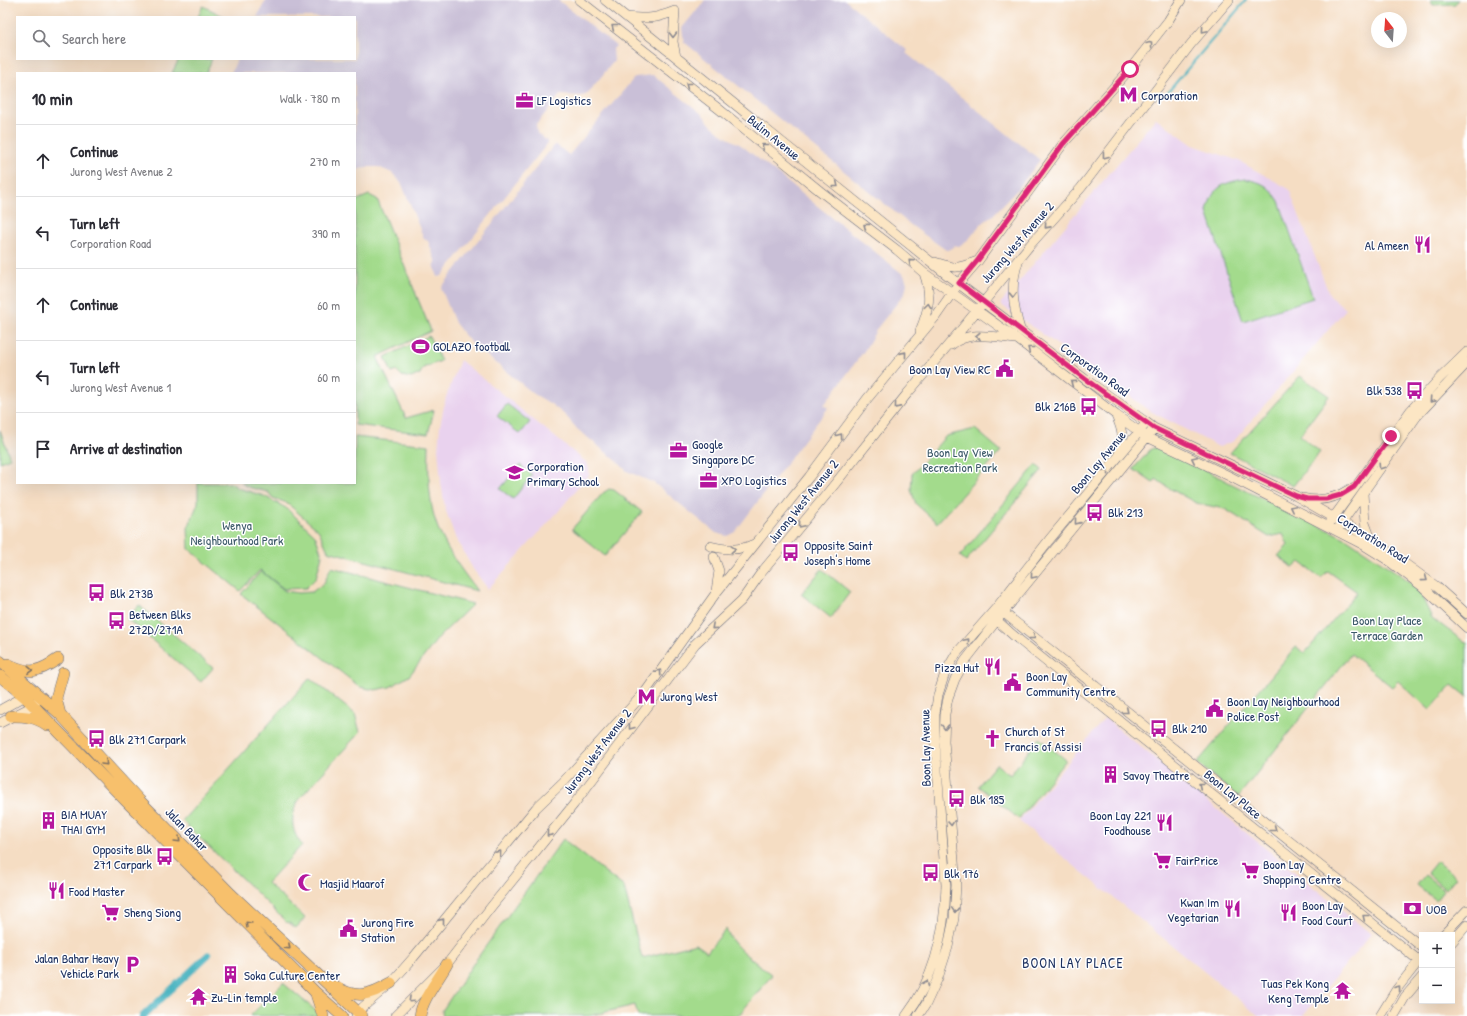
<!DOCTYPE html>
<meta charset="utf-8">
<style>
body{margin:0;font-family:"Patrick Hand",sans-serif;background:#f2f2f3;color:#2b2b33}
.controls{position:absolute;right:12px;bottom:12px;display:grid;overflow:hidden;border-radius:0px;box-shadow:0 4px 16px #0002}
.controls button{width:36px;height:36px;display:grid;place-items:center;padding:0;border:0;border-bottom:1px solid #e1e1e2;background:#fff;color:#2b2b33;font:20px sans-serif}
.compass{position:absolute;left:1371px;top:12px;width:36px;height:36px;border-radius:50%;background:#fff;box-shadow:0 4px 16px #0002;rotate:343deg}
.stop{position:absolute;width:12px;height:12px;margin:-9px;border:3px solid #db2777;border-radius:50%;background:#fff}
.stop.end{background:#db2777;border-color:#fff;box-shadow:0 1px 4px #0008}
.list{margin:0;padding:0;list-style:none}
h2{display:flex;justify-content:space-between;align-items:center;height:52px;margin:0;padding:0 16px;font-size:17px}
h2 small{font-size:13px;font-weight:400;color:#7c7c81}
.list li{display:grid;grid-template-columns:26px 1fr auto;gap:12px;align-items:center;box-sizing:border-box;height:72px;padding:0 16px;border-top:1px solid #e1e1e2}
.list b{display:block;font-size:15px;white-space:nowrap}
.list p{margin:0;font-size:13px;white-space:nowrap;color:#7c7c81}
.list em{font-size:13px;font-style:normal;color:#7c7c81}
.icon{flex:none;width:22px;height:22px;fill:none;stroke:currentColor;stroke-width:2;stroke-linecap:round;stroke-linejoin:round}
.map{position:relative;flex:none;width:1467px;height:1016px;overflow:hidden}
.search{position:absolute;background:#fff;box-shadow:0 4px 16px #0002;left:16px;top:16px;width:340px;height:44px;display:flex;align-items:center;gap:10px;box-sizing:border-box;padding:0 14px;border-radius:0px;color:#7c7c81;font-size:15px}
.panel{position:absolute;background:#fff;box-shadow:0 4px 16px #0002;left:16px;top:72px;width:340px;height:412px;border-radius:0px}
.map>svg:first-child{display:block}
.built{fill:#e9d2ee}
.industrial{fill:#c9bfd7}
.green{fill:#a3db8c;stroke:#5f8575}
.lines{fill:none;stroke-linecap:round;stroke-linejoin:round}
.stream{stroke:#42b0be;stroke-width:2}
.canal{stroke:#42b0be;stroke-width:7}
.secondary-casing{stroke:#676c81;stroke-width:10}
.primary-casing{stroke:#676c81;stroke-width:12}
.secondary{stroke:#fce6c4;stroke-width:9}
.primary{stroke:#f7c06c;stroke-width:11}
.oneway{stroke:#8c8a91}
.oneway2{stroke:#7e7064}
.route{stroke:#db2777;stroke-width:5}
.labels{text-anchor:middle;stroke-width:3;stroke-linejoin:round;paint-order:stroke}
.poi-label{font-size:13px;fill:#1b2f5e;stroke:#fff;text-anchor:start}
.street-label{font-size:13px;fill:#1b2f5e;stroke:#fff}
.park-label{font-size:13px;fill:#3d5a6a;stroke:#fff}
.neighbourhood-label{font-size:14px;letter-spacing:1px;fill:#1b2f5e;stroke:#fff}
</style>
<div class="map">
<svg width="1467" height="1016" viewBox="0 0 1467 1016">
<rect width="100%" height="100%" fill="#fff"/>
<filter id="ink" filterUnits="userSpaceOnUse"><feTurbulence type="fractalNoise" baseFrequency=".025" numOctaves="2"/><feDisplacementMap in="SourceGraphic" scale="8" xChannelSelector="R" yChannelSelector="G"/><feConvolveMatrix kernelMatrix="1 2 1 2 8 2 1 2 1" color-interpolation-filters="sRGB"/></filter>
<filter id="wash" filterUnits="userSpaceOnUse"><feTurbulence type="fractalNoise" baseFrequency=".012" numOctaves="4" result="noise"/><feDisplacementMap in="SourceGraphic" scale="16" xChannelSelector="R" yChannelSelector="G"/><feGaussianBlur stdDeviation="0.9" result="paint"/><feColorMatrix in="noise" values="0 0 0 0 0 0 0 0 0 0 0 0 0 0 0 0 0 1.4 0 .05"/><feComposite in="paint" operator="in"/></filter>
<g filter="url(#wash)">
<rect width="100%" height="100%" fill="#f5ddc3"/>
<path class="built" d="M1156 118 1193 145 1239 161 1289 189 1330 296 1346 309 1234 441 1219 447 1152 412 1000 304Z
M460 360 587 463 589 468V475L586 478 557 513 488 589 473 569 455 537 445 508 441 483 438 449 440 425 446 397Z
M1105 718 1371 934 1303 1016H1259L1019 821Z"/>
<path class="industrial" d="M266 0H558L616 46 613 49 614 61 587 94 582 96 560 95 536 125 537 133 547 141V144L442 276 438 277 434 266 436 262 428 241 424 239 401 182 392 173 378 167H365L355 171V73H231L237 59H355V17H257Z
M705 0H845L908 51 906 53 1040 160 1016 191 992 216 980 225 969 239 959 246H954L949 250H946L912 226 684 42 682 28Z
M653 75 702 114 711 125 726 137 741 145 904 275 907 283 905 293 878 327 864 351 824 405 828 408 735 532 727 536 716 533 654 483 627 471 617 461 577 429 566 416 551 404 534 394 470 342 455 323 441 288 555 144 569 155 635 77Z"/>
<path class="green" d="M1430 0H1459L1455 4 1433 5Z
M203 6 225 17H198Z
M179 59H212L206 73H172Z
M1245 179C1263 182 1269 186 1279 201L1313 298 1243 321 1207 212C1212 188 1221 183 1245 179Z
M369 195 377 199 431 331 377 357 406 418 434 410 428 434 355 425V201Z
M429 336 441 361 423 368 420 374 411 378 402 376 397 371 392 373 385 357Z
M1300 376 1329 396 1300 435 1320 452 1293 486 1230 453Z
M507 404 530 422 520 434 497 416Z
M975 429 1001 451 937 523 916 504 911 490 912 474 946 436Z
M0 430 10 458 0 462Z
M355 437 429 445C428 476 428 512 443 539 452 558 465 574 477 591L328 551 319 531 287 503 273 498 268 492 248 487 241 483H355Z
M1160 446 1234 485 1347 539 1399 574 1418 589 1432 618 1463 641 1467 642V697L1452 685 1430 710 1398 681 1392 687 1351 654 1238 797 1197 763 1296 647 1305 653 1357 592 1328 571 1321 578 1300 562 1293 568 1278 556 1288 545 1283 534 1269 537 1225 509 1196 503 1169 488 1156 479 1153 483 1133 469 1151 449Z
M520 465 532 475 513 499 500 489Z
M1036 465 1042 470 966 561 960 556Z
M198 483H231L238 488 264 496 286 508 315 535 322 555 316 578 306 588 284 589 260 570 240 591 189 549 188 528 198 503Z
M609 489 614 490 642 512 605 556 572 529 603 493Z
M331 567 473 604 439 637 409 676 390 687 375 690 360 687 241 594 261 571 285 591 299 593 312 592 324 583Z
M822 569 850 592 831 618 801 594Z
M139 605 213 668 201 682 127 619Z
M310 678 355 714 360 732 300 798C290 814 290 830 302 845L267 883 305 918 296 928 288 922 287 923 255 891 182 821Z
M1039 738 1066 760 1019 819 978 786 996 764 1010 775Z
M563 839 624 887 642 958 696 944 707 952 726 929C732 947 757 963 772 975L738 1016H638L635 1005 589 1016H443L442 1011 473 964Z
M1437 861 1456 877 1446 889 1427 873Z
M1425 875 1444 890 1436 900 1417 885Z
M283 983 322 1016H250Z"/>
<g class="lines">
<path class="stream" d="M1168 92 1246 0"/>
<path class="canal" d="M143 1016 208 955"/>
</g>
</g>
<g filter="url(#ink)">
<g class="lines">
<defs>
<path id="secondary" d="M579 0 719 109 820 191 897 250 924 273 1017 339 1116 415 1147 437 1229 476 1362 544 1386 559 1423 587 1467 628
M605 0 951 278 1085 379 1146 422 1154 428 1296 496 1371 539 1437 587 1467 614
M626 17C647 19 655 19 675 11L673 42 676 57
M935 262C957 269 956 269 978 261
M1018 262C1010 286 1013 306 1020 329
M920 331C929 309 932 296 924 273
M951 345C970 330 994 337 1016 339
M1116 416C1122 428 1125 441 1119 453
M1363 493 1365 523 1371 539
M1303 498C1319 502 1336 498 1350 489
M1331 521 1411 410 1440 378 1467 352
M1339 527 1417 416 1467 363
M710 546C726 550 739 551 754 544
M714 557 719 571 716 591
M999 609 1422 947
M993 617 1013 635 1422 963
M0 710 29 694
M0 723 33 706 37 701
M1443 935 1467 910
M1452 942 1467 925
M356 1016 363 1007 391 983 413 958 536 808 563 782 646 691 716 593 809 477 867 399 936 316 959 283 978 261 1063 144 1130 69 1168 21 1181 0
M395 1016 447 964 491 907 574 804 695 644 742 600 761 573 826 495 907 394 961 330 1030 245 1081 188 1191 44 1229 0
M906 1016C935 978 945 931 946 885L935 743V714L938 695 945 673 956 654 997 607 1049 540 1143 427
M918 1016 926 1004 938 978 948 947 954 918 956 885 944 741 945 714 948 698 955 679 965 661 997 620 1151 432
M1380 1016 1396 990 1422 957
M1394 1016 1405 997 1422 977"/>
<path id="primary" d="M0 661 60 714 140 801 231 894 362 1016
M8 664C30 675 39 672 58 659
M0 676 25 697 125 800 315 992 342 1016
M60 714 56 698 63 673
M11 716C25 716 36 717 47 725
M335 986C356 1000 370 995 391 983
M316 994 323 1016
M420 1016C422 999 439 979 447 964"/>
</defs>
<use href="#secondary" class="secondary-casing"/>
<use href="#primary" class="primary-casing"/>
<use href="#secondary" class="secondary"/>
<use href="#primary" class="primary"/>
</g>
<defs><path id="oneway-chevron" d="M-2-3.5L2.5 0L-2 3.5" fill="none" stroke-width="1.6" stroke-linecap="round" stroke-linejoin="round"/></defs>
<g class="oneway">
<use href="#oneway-chevron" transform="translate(614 27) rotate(-142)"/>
<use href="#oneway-chevron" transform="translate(1204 30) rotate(130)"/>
<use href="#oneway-chevron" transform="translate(673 35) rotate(90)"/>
<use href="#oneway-chevron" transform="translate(1150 44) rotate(-52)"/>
<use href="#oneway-chevron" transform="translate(688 85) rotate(-142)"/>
<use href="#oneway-chevron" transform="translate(764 146) rotate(-141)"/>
<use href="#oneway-chevron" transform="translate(1105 156) rotate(127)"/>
<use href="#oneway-chevron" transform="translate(836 185) rotate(39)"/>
<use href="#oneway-chevron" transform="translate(866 226) rotate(-143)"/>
<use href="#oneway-chevron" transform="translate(1047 226) rotate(132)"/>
<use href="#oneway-chevron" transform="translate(911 262) rotate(-138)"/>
<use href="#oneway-chevron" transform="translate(1013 295) rotate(88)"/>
<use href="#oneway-chevron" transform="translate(928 306) rotate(-82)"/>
<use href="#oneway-chevron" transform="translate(978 336) rotate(178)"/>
<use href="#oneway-chevron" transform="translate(1030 349) rotate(-141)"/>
<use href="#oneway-chevron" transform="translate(904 354) rotate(-51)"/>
<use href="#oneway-chevron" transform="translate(1073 383) rotate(-143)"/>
<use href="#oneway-chevron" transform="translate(1432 400) rotate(132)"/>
<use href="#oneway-chevron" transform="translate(897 406) rotate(129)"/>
<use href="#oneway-chevron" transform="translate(840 436) rotate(-54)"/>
<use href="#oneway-chevron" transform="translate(1194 459) rotate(-155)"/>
<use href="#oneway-chevron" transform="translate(1381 467) rotate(124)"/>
<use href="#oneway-chevron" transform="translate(1106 471) rotate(-52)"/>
<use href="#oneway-chevron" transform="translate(1293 508) rotate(-153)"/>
<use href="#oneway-chevron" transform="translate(1077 522) rotate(129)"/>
<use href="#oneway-chevron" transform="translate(801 525) rotate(130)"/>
<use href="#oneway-chevron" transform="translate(733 549) rotate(-3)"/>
<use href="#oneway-chevron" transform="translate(1033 576) rotate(130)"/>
<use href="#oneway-chevron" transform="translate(1425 579) rotate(37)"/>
<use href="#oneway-chevron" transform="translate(714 627) rotate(138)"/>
<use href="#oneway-chevron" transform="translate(1033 637) rotate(39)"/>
<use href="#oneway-chevron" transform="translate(967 641) rotate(-49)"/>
<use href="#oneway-chevron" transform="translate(659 672) rotate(-55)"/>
<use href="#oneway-chevron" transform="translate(1126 711) rotate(39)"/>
<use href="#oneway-chevron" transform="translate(631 727) rotate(127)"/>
<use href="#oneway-chevron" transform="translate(945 727) rotate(92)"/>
<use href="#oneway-chevron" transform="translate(1201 785) rotate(-141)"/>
<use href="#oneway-chevron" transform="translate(951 823) rotate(86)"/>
<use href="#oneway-chevron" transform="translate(1274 829) rotate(38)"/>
<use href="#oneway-chevron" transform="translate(549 834) rotate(129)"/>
<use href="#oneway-chevron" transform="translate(499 853) rotate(-50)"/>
<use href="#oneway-chevron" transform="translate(955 910) rotate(92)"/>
<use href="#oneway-chevron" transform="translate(1365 917) rotate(-141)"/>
<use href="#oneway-chevron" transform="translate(442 921) rotate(-51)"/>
<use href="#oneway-chevron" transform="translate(926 983) rotate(-67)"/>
<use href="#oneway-chevron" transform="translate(1398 988) rotate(-53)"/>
<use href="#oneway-chevron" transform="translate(411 1000) rotate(137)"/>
</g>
<g class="oneway2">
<use href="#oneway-chevron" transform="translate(30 670) rotate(2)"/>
<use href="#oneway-chevron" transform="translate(105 763) rotate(47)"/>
<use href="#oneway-chevron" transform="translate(178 840) rotate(45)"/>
<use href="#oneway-chevron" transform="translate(248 924) rotate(-135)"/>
<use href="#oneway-chevron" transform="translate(288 947) rotate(43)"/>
</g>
</g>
<g class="lines" filter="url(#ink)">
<path class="route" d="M1130 69 1063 144 978 260 959 283 1085 379 1154 428 1296 496 1307 499H1326L1341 495 1354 487 1391 436"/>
</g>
<defs>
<symbol id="metro-bare" viewBox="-9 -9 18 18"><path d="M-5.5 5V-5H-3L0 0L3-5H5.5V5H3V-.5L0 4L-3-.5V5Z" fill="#b5179e" stroke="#fff" stroke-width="2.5" paint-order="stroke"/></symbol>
<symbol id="office-bare" viewBox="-9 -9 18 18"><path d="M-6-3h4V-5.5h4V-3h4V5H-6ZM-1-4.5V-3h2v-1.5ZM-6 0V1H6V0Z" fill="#b5179e" stroke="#fff" stroke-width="2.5" paint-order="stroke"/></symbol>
<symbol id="restaurant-bare" viewBox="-9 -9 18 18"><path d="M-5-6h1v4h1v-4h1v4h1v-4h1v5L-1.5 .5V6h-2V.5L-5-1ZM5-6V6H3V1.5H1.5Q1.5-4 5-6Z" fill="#b5179e" stroke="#fff" stroke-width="2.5" paint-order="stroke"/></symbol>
<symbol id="stadium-bare" viewBox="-9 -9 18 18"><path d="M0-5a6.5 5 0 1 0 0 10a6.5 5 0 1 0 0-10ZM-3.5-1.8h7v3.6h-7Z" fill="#b5179e" stroke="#fff" stroke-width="2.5" paint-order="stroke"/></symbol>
<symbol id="civic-bare" viewBox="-9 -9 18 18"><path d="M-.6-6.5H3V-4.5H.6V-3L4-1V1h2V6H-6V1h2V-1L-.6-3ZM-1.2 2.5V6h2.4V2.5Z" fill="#b5179e" stroke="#fff" stroke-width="2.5" paint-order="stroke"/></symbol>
<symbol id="bus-bare" viewBox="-9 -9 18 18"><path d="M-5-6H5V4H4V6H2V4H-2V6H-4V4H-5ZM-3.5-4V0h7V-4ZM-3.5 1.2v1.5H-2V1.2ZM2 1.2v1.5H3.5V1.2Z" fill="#b5179e" stroke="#fff" stroke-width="2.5" paint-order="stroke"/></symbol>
<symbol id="school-bare" viewBox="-9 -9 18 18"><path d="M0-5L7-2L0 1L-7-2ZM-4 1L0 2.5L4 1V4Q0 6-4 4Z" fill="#b5179e" stroke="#fff" stroke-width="2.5" paint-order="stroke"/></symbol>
<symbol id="church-bare" viewBox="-9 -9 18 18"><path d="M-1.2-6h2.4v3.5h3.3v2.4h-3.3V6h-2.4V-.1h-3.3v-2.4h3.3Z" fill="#b5179e" stroke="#fff" stroke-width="2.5" paint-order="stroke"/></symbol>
<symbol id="building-bare" viewBox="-9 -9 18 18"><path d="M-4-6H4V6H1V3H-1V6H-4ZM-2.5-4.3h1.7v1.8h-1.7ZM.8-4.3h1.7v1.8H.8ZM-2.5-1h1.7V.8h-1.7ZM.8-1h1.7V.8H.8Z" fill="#b5179e" stroke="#fff" stroke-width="2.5" paint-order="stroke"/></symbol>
<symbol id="supermarket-bare" viewBox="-9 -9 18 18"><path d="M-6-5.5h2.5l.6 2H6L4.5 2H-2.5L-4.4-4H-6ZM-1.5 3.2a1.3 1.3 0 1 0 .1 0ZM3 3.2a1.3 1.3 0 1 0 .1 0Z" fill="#b5179e" stroke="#fff" stroke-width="2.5" paint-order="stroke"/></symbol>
<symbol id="mosque-bare" viewBox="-9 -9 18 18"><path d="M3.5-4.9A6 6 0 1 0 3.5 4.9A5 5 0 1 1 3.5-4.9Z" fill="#b5179e" stroke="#fff" stroke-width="2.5" paint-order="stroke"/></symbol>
<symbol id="bank-bare" viewBox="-9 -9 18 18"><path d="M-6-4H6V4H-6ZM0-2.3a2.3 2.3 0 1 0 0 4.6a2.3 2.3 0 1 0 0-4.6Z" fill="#b5179e" stroke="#fff" stroke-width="2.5" paint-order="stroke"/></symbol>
<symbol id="parking-bare" viewBox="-9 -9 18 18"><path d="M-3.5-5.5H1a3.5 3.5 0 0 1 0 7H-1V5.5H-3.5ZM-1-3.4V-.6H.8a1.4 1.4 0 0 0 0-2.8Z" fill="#b5179e" stroke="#fff" stroke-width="2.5" paint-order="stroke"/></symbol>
<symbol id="temple-bare" viewBox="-9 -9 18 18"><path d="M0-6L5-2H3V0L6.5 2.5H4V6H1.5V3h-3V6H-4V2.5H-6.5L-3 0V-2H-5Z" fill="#b5179e" stroke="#fff" stroke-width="2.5" paint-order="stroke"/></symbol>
</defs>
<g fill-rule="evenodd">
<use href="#metro-bare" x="1116" y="82" width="25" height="25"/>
<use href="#office-bare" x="512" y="88" width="25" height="25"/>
<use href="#restaurant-bare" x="1410" y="232" width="25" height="25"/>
<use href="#stadium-bare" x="408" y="334" width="25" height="25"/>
<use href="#civic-bare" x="992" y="356" width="25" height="25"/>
<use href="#bus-bare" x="1402" y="378" width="25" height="25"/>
<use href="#bus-bare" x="1076" y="394" width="25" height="25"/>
<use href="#office-bare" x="666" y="438" width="25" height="25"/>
<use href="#school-bare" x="502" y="460" width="25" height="25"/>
<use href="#office-bare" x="696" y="468" width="25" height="25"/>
<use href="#bus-bare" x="1082" y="500" width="25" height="25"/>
<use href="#bus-bare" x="778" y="540" width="25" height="25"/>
<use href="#bus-bare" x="84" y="580" width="25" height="25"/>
<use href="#bus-bare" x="104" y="608" width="25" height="25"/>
<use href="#restaurant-bare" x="980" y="654" width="25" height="25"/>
<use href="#civic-bare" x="1000" y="670" width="25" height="25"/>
<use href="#metro-bare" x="634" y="684" width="25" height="25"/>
<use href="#civic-bare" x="1202" y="696" width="25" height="25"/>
<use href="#bus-bare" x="1146" y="716" width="25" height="25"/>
<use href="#church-bare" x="980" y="726" width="25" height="25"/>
<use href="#bus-bare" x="84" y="726" width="25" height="25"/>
<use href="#building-bare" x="1098" y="762" width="25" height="25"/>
<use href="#bus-bare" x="944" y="786" width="25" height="25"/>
<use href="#building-bare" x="36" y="808" width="25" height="25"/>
<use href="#restaurant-bare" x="1152" y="810" width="25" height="25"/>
<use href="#bus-bare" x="152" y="844" width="25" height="25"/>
<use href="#supermarket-bare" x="1150" y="848" width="25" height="25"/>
<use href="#supermarket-bare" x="1238" y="858" width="25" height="25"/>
<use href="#bus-bare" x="918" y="860" width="25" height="25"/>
<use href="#mosque-bare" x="294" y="870" width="25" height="25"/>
<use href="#restaurant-bare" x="44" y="878" width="25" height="25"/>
<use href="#restaurant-bare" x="1220" y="896" width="25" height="25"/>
<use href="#bank-bare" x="1400" y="896" width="25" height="25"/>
<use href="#supermarket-bare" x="98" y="900" width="25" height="25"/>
<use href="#restaurant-bare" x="1276" y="900" width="25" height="25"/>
<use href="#civic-bare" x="336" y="916" width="25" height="25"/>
<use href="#parking-bare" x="120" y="952" width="25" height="25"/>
<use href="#building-bare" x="218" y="962" width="25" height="25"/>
<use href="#temple-bare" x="1330" y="978" width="25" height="25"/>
<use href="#temple-bare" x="186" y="984" width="25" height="25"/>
</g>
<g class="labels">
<g class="poi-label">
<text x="1141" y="100">Corporation</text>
<text x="537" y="105">LF Logistics</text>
<text x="1409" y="250" text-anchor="end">Al Ameen</text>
<text x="433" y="351">GOLAZO football</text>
<text x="991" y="374" text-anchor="end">Boon Lay View RC</text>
<text x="1402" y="395" text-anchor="end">Blk 538</text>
<text x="1076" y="411" text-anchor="end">Blk 216B</text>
<text x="692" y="449">Google<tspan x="692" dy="15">Singapore DC</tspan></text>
<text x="527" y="471">Corporation<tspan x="527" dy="15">Primary School</tspan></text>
<text x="721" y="485">XPO Logistics</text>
<text x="1108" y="517">Blk 213</text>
<text x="804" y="550">Opposite Saint<tspan x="804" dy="15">Joseph's Home</tspan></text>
<text x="110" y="598">Blk 273B</text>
<text x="129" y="619">Between Blks<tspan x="129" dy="15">272D/271A</tspan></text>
<text x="979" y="672" text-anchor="end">Pizza Hut</text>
<text x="1026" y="681">Boon Lay<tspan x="1026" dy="15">Community Centre</tspan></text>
<text x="660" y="701">Jurong West</text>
<text x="1227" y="706">Boon Lay Neighbourhood<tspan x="1227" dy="15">Police Post</tspan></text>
<text x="1172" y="733">Blk 210</text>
<text x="1005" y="736">Church of St<tspan x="1005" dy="15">Francis of Assisi</tspan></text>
<text x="109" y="744">Blk 271 Carpark</text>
<text x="1123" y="780">Savoy Theatre</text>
<text x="970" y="804">Blk 185</text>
<text x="61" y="819">BIA MUAY<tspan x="61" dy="15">THAI GYM</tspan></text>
<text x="1151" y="820" text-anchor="end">Boon Lay 221<tspan x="1151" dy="15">Foodhouse</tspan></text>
<text x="152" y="854" text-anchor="end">Opposite Blk<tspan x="152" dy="15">271 Carpark</tspan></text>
<text x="1176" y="865">FairPrice</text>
<text x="1263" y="869">Boon Lay<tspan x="1263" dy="15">Shopping Centre</tspan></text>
<text x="944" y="878">Blk 176</text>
<text x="320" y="888">Masjid Maarof</text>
<text x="69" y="896">Food Master</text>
<text x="1219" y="907" text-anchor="end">Kwan Im<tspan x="1219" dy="15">Vegetarian</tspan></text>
<text x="1302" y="910">Boon Lay<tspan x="1302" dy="15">Food Court</tspan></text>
<text x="1426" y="914">UOB</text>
<text x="124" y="917">Sheng Siong</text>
<text x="361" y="927">Jurong Fire<tspan x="361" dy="15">Station</tspan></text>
<text x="119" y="963" text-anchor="end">Jalan Bahar Heavy<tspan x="119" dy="15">Vehicle Park</tspan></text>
<text x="244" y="980">Soka Culture Center</text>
<text x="1329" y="988" text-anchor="end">Tuas Pek Kong<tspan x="1329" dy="15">Keng Temple</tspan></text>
<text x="211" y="1002">Zu-Lin temple</text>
</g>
<g class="street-label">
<text transform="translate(774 137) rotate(39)" y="5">Bulim Avenue</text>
<text transform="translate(1017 242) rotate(-49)" y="5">Jurong West Avenue 2</text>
<text transform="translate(1095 369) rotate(36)" y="5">Corporation Road</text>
<text transform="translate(1098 462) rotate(-50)" y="5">Boon Lay Avenue</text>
<text transform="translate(803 501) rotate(-51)" y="5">Jurong West Avenue 2</text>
<text transform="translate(1373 538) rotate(32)" y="5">Corporation Road</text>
<text transform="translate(925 748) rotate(-91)" y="5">Boon Lay Avenue</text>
<text transform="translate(597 751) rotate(-53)" y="5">Jurong West Avenue 2</text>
<text transform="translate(1233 794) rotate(39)" y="5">Boon Lay Place</text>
<text transform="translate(187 829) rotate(46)" y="5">Jalan Bahar</text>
</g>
<g class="park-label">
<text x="960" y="457">Boon Lay View<tspan x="960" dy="15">Recreation Park</tspan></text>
<text x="237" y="530">Wenya<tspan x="237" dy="15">Neighbourhood Park</tspan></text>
<text x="1387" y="625">Boon Lay Place<tspan x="1387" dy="15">Terrace Garden</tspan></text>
</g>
<g class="neighbourhood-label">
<text x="1073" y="968">BOON LAY PLACE</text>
</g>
</g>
</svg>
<div class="controls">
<button>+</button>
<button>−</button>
</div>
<svg class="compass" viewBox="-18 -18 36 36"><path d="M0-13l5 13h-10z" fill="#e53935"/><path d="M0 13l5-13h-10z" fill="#7c7c81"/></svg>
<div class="stop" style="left:1130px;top:69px"></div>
<div class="stop end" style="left:1391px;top:436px"></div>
<div class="search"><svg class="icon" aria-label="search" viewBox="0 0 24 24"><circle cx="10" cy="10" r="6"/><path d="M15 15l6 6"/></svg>Search here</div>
<section class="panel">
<h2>10 min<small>Walk · 780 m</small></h2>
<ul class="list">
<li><svg class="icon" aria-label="ahead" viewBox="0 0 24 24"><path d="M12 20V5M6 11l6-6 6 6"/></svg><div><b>Continue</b><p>Jurong West Avenue 2</p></div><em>270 m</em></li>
<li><svg class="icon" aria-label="left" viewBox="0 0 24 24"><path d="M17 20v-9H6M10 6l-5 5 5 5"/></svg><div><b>Turn left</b><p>Corporation Road</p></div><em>390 m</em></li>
<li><svg class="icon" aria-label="ahead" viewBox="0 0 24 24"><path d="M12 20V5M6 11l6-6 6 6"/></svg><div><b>Continue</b></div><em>60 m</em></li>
<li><svg class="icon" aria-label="left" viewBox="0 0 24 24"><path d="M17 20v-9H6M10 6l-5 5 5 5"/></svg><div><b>Turn left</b><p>Jurong West Avenue 1</p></div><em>60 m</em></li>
<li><svg class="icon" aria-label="arrive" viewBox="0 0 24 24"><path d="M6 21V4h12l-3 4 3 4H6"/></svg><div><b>Arrive at destination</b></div></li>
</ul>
</section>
</div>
